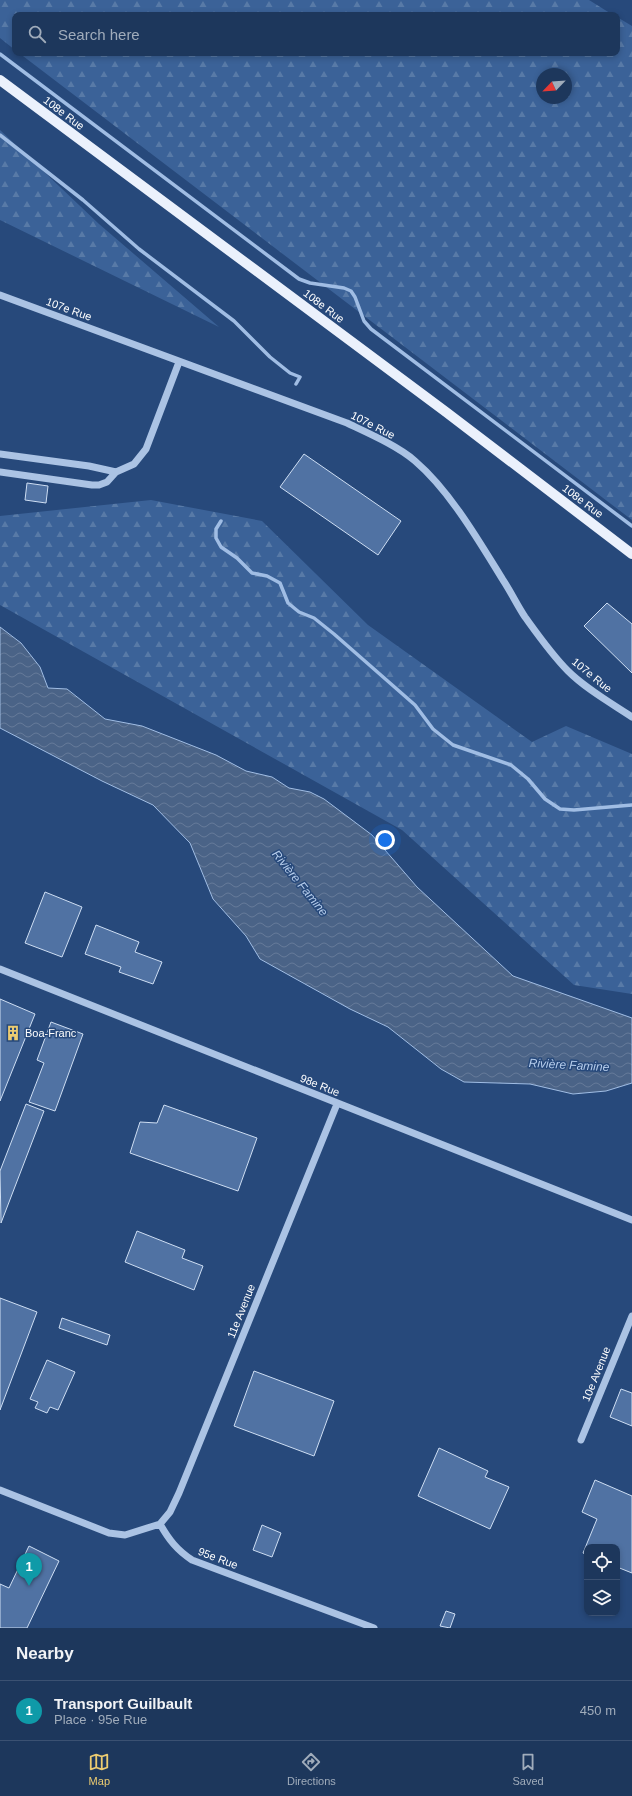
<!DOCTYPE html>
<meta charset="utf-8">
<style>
body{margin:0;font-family:Helvetica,sans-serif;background:#253f62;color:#f1f3f6}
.controls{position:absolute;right:12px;bottom:12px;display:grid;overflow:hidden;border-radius:8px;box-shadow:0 2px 6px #0003}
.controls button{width:36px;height:36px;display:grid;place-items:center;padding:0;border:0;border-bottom:1px solid #3b5172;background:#1d375c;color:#f1f3f6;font:20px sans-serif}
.compass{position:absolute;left:536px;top:68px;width:36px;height:36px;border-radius:50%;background:#1d375c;box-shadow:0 2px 6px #0003;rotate:245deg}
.you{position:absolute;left:385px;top:840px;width:14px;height:14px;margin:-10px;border:3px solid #fff;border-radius:50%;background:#1a73e8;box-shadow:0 0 0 6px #1a73e833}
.badge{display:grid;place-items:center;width:26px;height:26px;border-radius:50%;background:#eccc71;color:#fff;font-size:13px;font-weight:700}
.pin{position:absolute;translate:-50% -33px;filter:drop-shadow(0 1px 2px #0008)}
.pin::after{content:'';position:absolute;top:21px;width:14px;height:12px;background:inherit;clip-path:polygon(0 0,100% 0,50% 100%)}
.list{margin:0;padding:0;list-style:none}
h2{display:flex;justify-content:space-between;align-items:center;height:52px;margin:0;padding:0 16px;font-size:17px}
h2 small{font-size:13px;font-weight:400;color:#a0acbb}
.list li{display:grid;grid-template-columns:26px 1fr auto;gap:12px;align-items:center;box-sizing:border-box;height:60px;padding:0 16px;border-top:1px solid #3b5172}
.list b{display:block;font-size:15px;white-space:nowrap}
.list p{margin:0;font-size:13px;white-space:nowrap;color:#a0acbb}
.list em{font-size:13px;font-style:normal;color:#a0acbb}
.icon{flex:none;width:22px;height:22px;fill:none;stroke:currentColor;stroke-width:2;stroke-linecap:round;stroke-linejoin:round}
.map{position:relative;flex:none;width:632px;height:1628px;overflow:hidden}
.search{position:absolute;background:#1d375c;box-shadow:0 2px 6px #0003;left:12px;right:12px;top:12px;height:44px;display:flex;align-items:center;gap:10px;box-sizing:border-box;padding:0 14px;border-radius:8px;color:#a0acbb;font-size:15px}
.sheet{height:112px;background:#1d375c}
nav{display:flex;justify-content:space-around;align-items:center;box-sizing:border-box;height:56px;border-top:1px solid #3b5172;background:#1d375c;font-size:11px;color:#a0acbb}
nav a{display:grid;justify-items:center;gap:2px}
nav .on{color:#eccc71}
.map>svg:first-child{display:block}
.forest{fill:url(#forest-firs);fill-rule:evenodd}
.water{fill:url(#water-waves);stroke:#a0bde4}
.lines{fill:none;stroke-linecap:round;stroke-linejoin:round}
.stream{stroke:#a0bde4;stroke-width:3.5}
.building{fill:#5072a3;stroke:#cedef3}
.minor{stroke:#abc3e4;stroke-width:7}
.major{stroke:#ebf1fc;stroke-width:10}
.labels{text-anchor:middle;stroke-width:3;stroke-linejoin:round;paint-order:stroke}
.street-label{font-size:11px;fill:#fff;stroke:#27497b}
.poi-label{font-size:11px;fill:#fff;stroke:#27497b;text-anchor:start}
.water-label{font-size:12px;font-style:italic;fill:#b6cdec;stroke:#27497b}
</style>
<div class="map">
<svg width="632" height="1628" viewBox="0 0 632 1628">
<defs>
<pattern id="forest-firs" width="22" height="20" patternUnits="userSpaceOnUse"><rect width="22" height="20" fill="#3b6298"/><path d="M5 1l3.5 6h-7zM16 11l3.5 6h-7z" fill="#587aa7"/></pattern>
<pattern id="water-waves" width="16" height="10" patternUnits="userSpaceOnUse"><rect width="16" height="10" fill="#4a6387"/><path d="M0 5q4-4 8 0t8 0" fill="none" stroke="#657a99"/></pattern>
</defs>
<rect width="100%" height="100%" fill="#27497b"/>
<path class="forest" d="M0 0H589L613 15H15V50L0 38Z
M617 17 632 26V520L19 53H617ZM542 74H566V98H542Z
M0 130 99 224 219 327 0 220Z
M151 500 262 521 368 625 532 742 566 726 632 754V994L574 985 402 830 0 605V516Z"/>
<path class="water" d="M0 627 21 643 40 667 48 688 67 689 105 719 142 726 216 755 246 771 272 777 289 788 310 792 324 799 372 835 417 887 513 976 632 1018V1083L606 1091 573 1094 530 1084 464 1082 441 1069 388 1027 350 1009 260 959 246 936 213 899 190 843 153 805 102 781 0 728Z"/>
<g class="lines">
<path class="stream" d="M0 54 299 279 310 283 344 288 351 291 355 297 364 321 371 329 632 526
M0 135 83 200 139 249 234 321 270 357 290 373 300 377 296 384
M221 521 216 529V538L221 547 237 558 252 573 267 576 280 583 288 603 299 612 314 618 334 634 415 705 433 729 453 745 511 765 528 779 545 799 560 809 574 810 632 805"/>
</g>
<path class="building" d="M304 454 401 521 378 555 280 487Z
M27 483 48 486 46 503 25 500Z
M607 603 632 624V673L584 626Z
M45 892 82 907 62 957 25 943Z
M96 925 139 942 135 952 162 962 153 984 119 972 121 967 85 954Z
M0 999 35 1014 0 1101Z
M51 1022 83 1034 55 1111 29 1102 44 1063 37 1060Z
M26 1104 44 1111 1 1223 0 1171Z
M164 1105 257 1138 238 1191 130 1153 140 1122 157 1123Z
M137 1231 185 1250 182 1258 203 1266 194 1290 125 1262Z
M0 1298 37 1312 0 1410Z
M62 1318 110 1335 107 1345 59 1328Z
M47 1360 75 1372 58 1410 50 1407 47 1413 35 1408 38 1402 30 1399Z
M254 1371 334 1401 314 1456 234 1426Z
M621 1389 632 1393V1426L610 1417Z
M439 1448 488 1471 485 1477 509 1487 490 1529 418 1496Z
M595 1480 632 1496V1573L617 1567V1547H587V1555L583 1553 597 1519 582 1512Z
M262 1525 281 1533 272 1557 253 1550Z
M29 1546 59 1561 27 1628H0V1584L9 1588Z
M446 1611 455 1614 450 1628 440 1626Z"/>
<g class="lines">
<path class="minor" d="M0 295 347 423C368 433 398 446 415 461 450 491 479 541 503 580 511 592 517 605 525 617 538 635 552 655 568 671 586 689 611 703 632 717
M0 454 89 466 116 472
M0 472 92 485H99L107 482 116 472 134 464 146 449 179 362
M0 969 632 1220
M581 1440 632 1316
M0 1490 109 1533 125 1535 160 1524
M160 1524 170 1512 179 1493 337 1104
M160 1524C169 1540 177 1550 192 1560L374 1628"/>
<path class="major" d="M0 80 446 412 632 554"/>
</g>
<defs>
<symbol id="building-bare" viewBox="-9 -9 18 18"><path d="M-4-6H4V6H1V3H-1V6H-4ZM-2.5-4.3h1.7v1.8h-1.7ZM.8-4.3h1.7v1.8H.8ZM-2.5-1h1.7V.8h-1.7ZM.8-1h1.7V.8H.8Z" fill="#eccc71" stroke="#27497b" stroke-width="2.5" paint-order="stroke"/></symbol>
</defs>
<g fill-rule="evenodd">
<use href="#building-bare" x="2" y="1022" width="22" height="22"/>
</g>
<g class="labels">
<g class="street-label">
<text transform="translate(64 113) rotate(37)" y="4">108e Rue</text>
<text transform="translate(324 306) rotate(37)" y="4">108e Rue</text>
<text transform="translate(69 309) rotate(20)" y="4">107e Rue</text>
<text transform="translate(373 425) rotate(27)" y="4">107e Rue</text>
<text transform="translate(583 501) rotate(37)" y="4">108e Rue</text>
<text transform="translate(592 675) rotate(39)" y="4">107e Rue</text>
<text transform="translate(320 1085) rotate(22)" y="4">98e Rue</text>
<text transform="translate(241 1311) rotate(-68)" y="4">11e Avenue</text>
<text transform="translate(596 1374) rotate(-68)" y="4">10e Avenue</text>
<text transform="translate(218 1558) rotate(21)" y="4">95e Rue</text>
</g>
<g class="poi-label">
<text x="25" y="1037">Boa-Franc</text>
</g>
<g class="water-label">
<text transform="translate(300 883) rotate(51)" y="4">Rivière Famine</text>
<text transform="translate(569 1065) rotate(3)" y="4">Rivière Famine</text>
</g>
</g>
</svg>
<div class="controls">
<button><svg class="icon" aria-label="locate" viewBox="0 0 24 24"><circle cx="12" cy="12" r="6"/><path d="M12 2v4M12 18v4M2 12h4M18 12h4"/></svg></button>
<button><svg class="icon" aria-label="layers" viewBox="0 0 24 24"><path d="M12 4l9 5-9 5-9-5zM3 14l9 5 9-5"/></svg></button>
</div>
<svg class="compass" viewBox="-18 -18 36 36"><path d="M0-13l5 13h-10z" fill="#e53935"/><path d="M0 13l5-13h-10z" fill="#a0acbb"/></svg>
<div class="you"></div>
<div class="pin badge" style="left:29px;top:1586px;background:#0f9aa8">1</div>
<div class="search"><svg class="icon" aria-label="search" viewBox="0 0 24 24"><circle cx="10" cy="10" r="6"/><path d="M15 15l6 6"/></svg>Search here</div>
</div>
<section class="sheet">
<h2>Nearby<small></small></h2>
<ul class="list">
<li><span class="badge" style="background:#0f9aa8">1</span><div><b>Transport Guilbault</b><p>Place · 95e Rue</p></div><em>450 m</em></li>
</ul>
</section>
<nav>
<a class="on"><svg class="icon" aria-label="map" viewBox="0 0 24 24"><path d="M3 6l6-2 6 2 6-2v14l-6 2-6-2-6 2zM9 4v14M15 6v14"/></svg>Map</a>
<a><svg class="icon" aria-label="directions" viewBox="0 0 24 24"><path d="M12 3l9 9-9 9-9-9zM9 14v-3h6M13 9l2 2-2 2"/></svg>Directions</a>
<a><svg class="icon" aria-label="saved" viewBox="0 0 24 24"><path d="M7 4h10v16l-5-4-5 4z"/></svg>Saved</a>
</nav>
